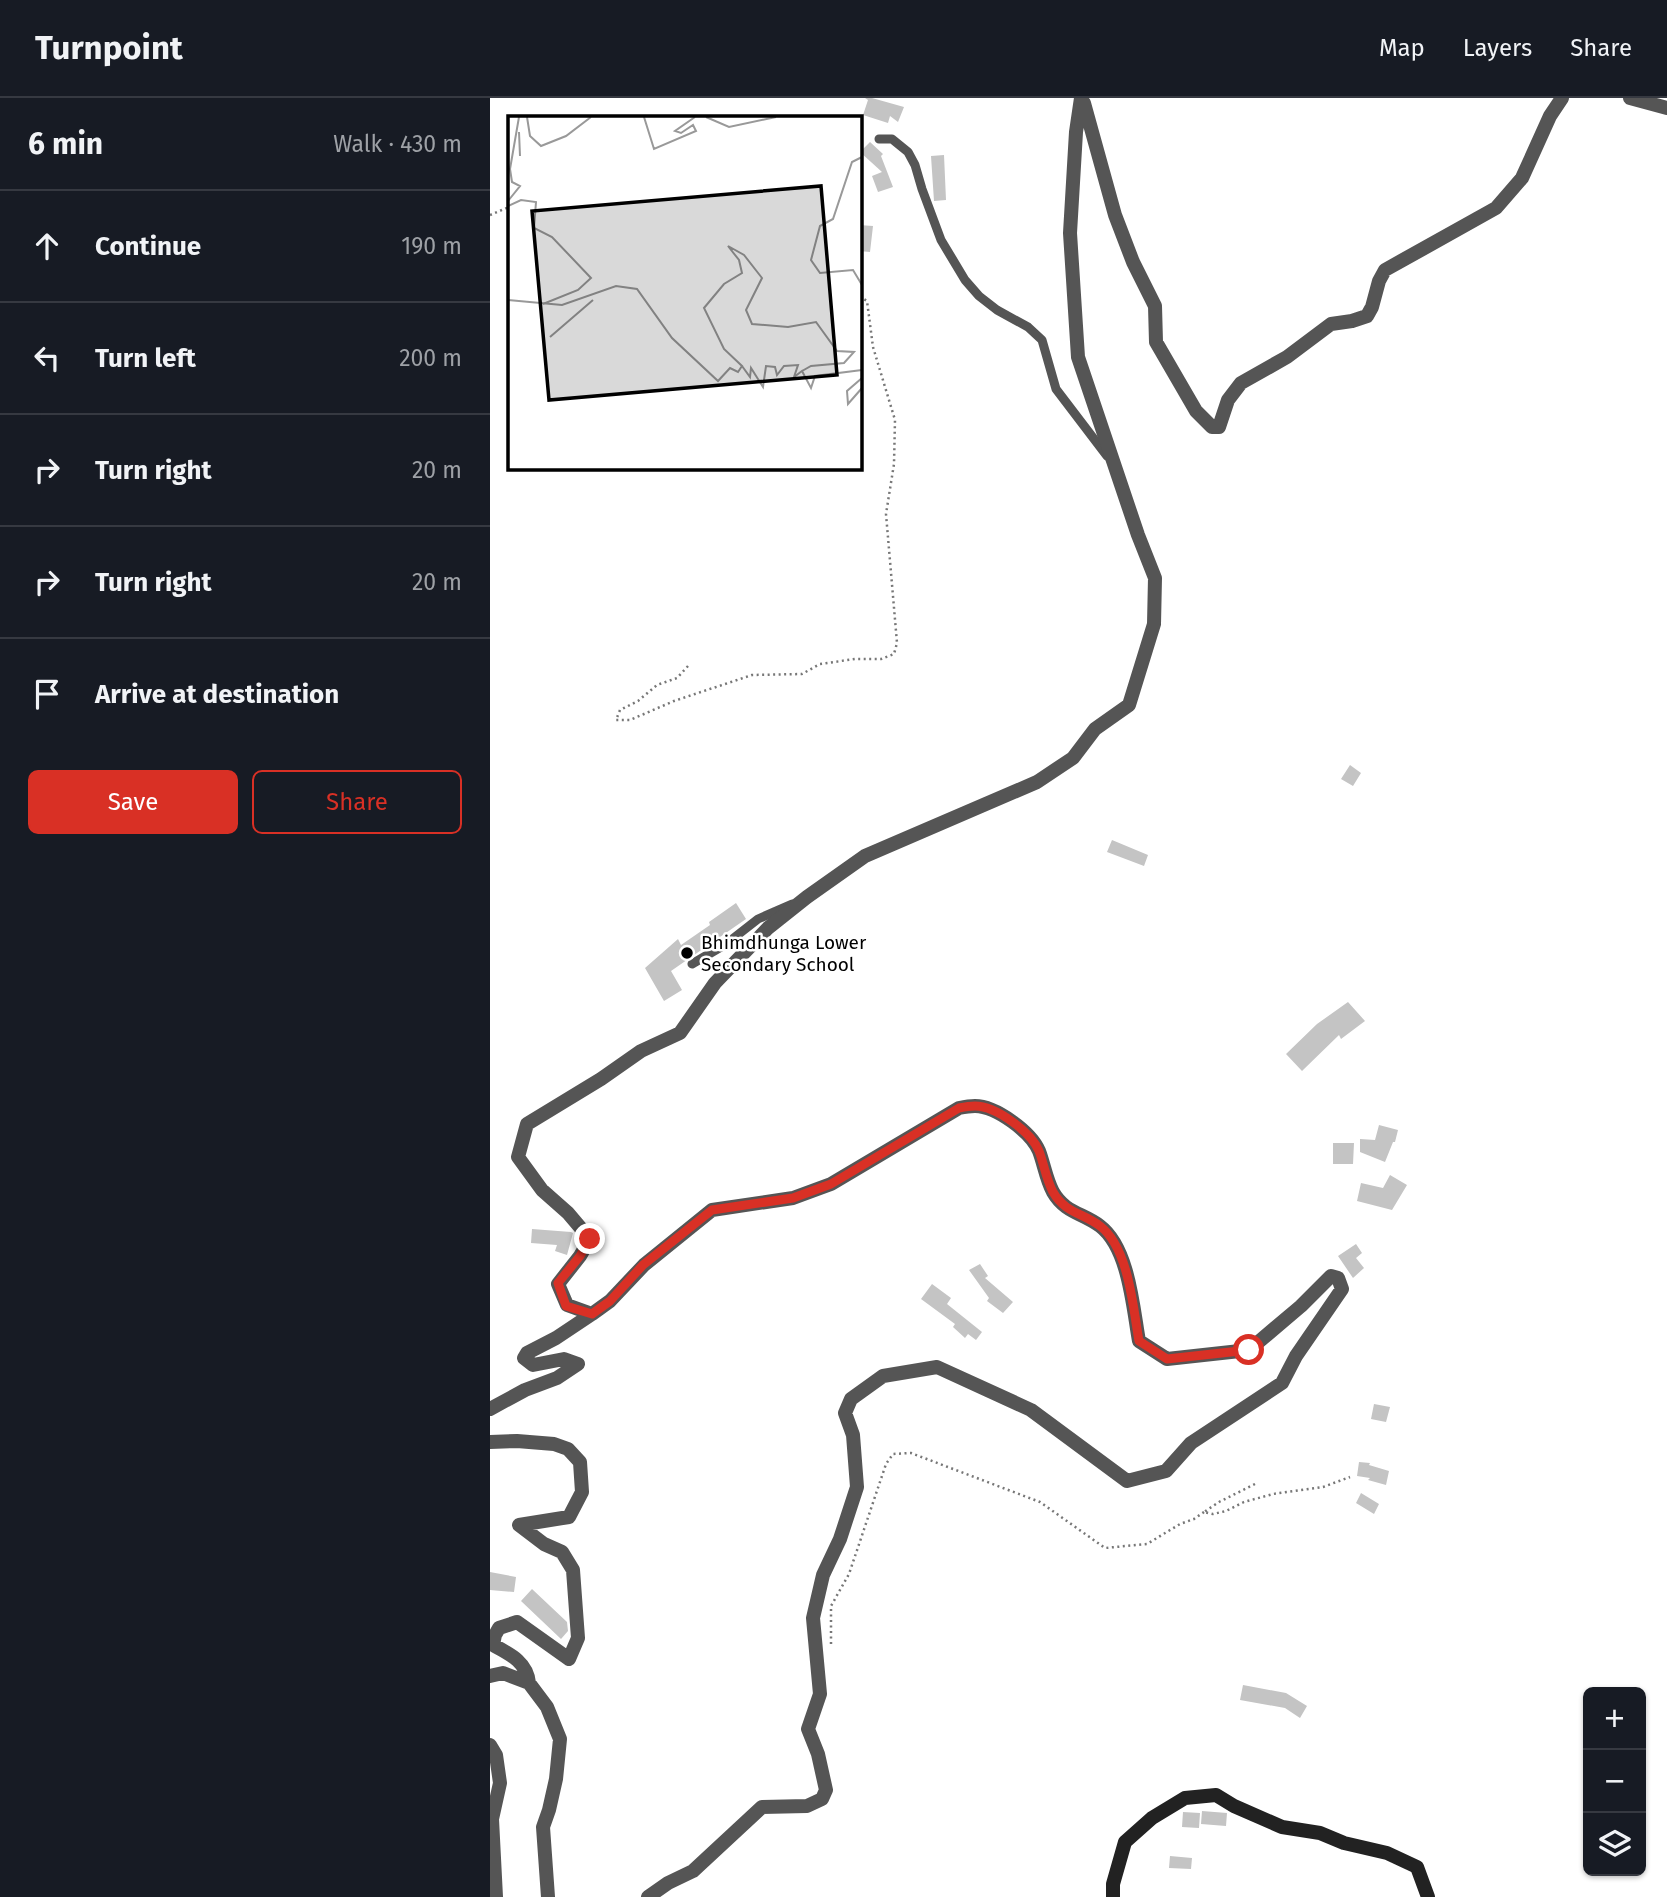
<!DOCTYPE html>
<meta charset="utf-8">
<style>
body{margin:0;font-family:"Fira Sans",sans-serif;background:#20242c;color:#f1f3f6}
.controls{position:absolute;right:21px;bottom:21px;display:grid;overflow:hidden;border-radius:10px;box-shadow:0 2px 5px #0004}
.controls button{width:63px;height:63px;display:grid;place-items:center;padding:0;border:0;border-bottom:2px solid #363941;background:#171b24;color:#f1f3f6;font:35px sans-serif}
.stop{position:absolute;width:21px;height:21px;margin:-16px;border:5px solid #d93025;border-radius:50%;background:#fff}
.stop.end{background:#d93025;border-color:#fff;box-shadow:0 2px 7px #0008}
.list{margin:0;padding:0;list-style:none}
h2{display:flex;justify-content:space-between;align-items:center;height:91px;margin:0;padding:0 28px;font-size:30px}
h2 small{font-size:23px;font-weight:400;color:#9ea1a6}
.list li{display:grid;grid-template-columns:46px 1fr auto;gap:21px;align-items:center;box-sizing:border-box;height:112px;padding:0 28px;border-top:2px solid #363941}
.list b{display:block;font-size:26px;white-space:nowrap}
.list em{font-size:23px;font-style:normal;color:#9ea1a6}
.actions{display:flex;gap:14px;padding:21px 28px}
.actions a{flex:1;padding:16px 0;border:2px solid #d93025;border-radius:10px;text-align:center;font-size:24px;color:#d93025}
.actions .main{background:#d93025;color:#fff}
.icon{flex:none;width:38px;height:38px;fill:none;stroke:currentColor;stroke-width:2;stroke-linecap:round;stroke-linejoin:round}
.map{position:relative;flex:none;width:1177px;height:1799px;overflow:hidden}
header{display:flex;align-items:center;gap:42px;box-sizing:border-box;height:98px;padding:0 35px;background:#171b24;border-bottom:2px solid #363941}
header strong{font-size:33px}
nav{display:flex;gap:38px;margin-inline-start:auto;font-size:24px}
main{display:flex}
aside{flex:1;background:#171b24}
.map>svg:first-child{display:block}
.building{fill:#c4c4c4}
.lines{fill:none;stroke-linecap:round;stroke-linejoin:round}
.path{stroke:#777;stroke-width:2.5;stroke-dasharray:2 3.5;stroke-linecap:butt}
.service{stroke:#555;stroke-width:9}
.minor{stroke:#555;stroke-width:14}
.secondary{stroke:#222;stroke-width:14}
.route{stroke:#d93025;stroke-width:9}
.poi-dot{fill:#000;stroke:#fff;stroke-width:2.5}
.labels{text-anchor:middle;stroke-width:5;stroke-linejoin:round;paint-order:stroke}
.poi-label{font-size:19px;fill:#000;stroke:#fff;text-anchor:start}
.inset-road{fill:none;stroke:#999;stroke-width:2}
.view{fill:#000;fill-opacity:0.15;stroke:#000;stroke-width:3.5}
.inset-edge{fill:none;stroke:#000;stroke-width:3.5}
</style>
<header>
<strong>Turnpoint</strong>
<nav><a>Map</a><a>Layers</a><a>Share</a></nav>
</header>
<main>
<aside>
<h2>6 min<small>Walk · 430 m</small></h2>
<ul class="list">
<li><svg class="icon" aria-label="ahead" viewBox="0 0 24 24"><path d="M12 20V5M6 11l6-6 6 6"/></svg><div><b>Continue</b></div><em>190 m</em></li>
<li><svg class="icon" aria-label="left" viewBox="0 0 24 24"><path d="M17 20v-9H6M10 6l-5 5 5 5"/></svg><div><b>Turn left</b></div><em>200 m</em></li>
<li><svg class="icon" aria-label="right" viewBox="0 0 24 24"><path d="M7 20v-9h11M14 6l5 5-5 5"/></svg><div><b>Turn right</b></div><em>20 m</em></li>
<li><svg class="icon" aria-label="right" viewBox="0 0 24 24"><path d="M7 20v-9h11M14 6l5 5-5 5"/></svg><div><b>Turn right</b></div><em>20 m</em></li>
<li><svg class="icon" aria-label="arrive" viewBox="0 0 24 24"><path d="M6 21V4h12l-3 4 3 4H6"/></svg><div><b>Arrive at destination</b></div></li>
</ul>
<div class="actions"><a class="main">Save</a><a>Share</a></div>
</aside>
<div class="map">
<svg width="1177" height="1799" viewBox="0 0 1177 1799">
<rect width="100%" height="100%" fill="#fff"/>
<path class="building" d="M375 0H382L414 9 408 24 400 18 398 25 373 17 378 2Z
M380 44 393 56 391 58 403 89 388 94 382 78 392 74 370 54Z
M454 57 456 102 444 103 441 58Z
M369 127 383 128 380 154 369 153Z
M860 667 871 675 863 688 851 681Z
M622 742 658 757 654 768 617 754Z
M246 805 256 821 181 873 192 892 174 903 155 870 188 841 191 847 220 827 219 824Z
M858 904 875 923 851 941 849 937 812 973 796 956 827 926Z
M889 1027 908 1032 905 1044H903L895 1064 870 1054V1041L885 1042Z
M843 1045H864L863 1066H843Z
M900 1077 917 1087 902 1112 867 1103 871 1085 893 1090Z
M42 1131 81 1134 83 1135 77 1157 65 1153 67 1147 41 1145Z
M866 1146 872 1155 866 1160 874 1170 863 1180 848 1158Z
M490 1166 498 1178 495 1180 523 1204 513 1215 497 1203 499 1200 479 1172Z
M442 1186 461 1200 457 1206 492 1234 486 1242 478 1236 475 1240 463 1229 465 1226 431 1201Z
M884 1306 900 1309 896 1324 881 1321Z
M869 1364 880 1365 879 1367 899 1373 896 1387 878 1382 880 1380 867 1378Z
M871 1395 889 1406 884 1416 866 1405Z
M0 1474 26 1479 24 1494 0 1492Z
M42 1491 77 1524 78 1533 71 1541 31 1503Z
M753 1587 796 1595 817 1608 810 1620 795 1610 750 1602Z
M712 1713 737 1715 736 1728 711 1726Z
M693 1714 710 1715 709 1730 692 1729Z
M680 1758 702 1760 701 1771 679 1770Z"/>
<g class="lines">
<path class="path" d="M0 117 19 109
M198 568 187 580 167 587 148 603 130 612 126 622H140L184 603 262 577 312 576 330 566 365 561H391L404 556 407 545 396 416 404 366 405 322 383 249 377 203 369 198
M765 1386 729 1404 714 1414 723 1416 736 1413 754 1404 783 1396 833 1389 860 1379
M341 1546V1508L359 1476 396 1366 403 1356 421 1355 550 1404 615 1450 657 1446 690 1426 704 1421 714 1414"/>
<path class="service" d="M389 41H402L418 54 425 67 432 91 451 142 475 182 489 198 507 212 538 229 552 242 566 291 617 358
M202 866 236 846 268 821 302 806"/>
<path class="minor" d="M1140 0 1177 10
M594 5 625 117 643 164 665 208 666 244 706 313 722 329H729L738 302 751 285 797 259 841 226 862 223 877 218 882 209 889 183 895 172 1006 110 1032 80 1060 18 1072 0
M0 1311 35 1292 67 1280 88 1266 74 1261 43 1267 34 1260 37 1255 66 1240 102 1216
M0 1344 27 1343 64 1346 78 1351 90 1364 92 1394 79 1419 29 1427 54 1446 72 1454 83 1472 88 1540 79 1561 27 1524 9 1530 5 1537 3 1547C20 1556 37 1564 39 1585L13 1575 0 1578
M39 1585 57 1609 70 1641 66 1681 59 1712 53 1729 58 1799
M0 1647 6 1657 10 1685 2 1721 6 1799
M158 1799 178 1785 203 1773 272 1709 317 1708 332 1701 336 1692 328 1656 318 1631 330 1596 323 1520 333 1477 350 1441 367 1389 363 1337 355 1315 361 1301 393 1278 447 1269 541 1312 637 1383 676 1373 701 1345 792 1285 806 1258 852 1191 848 1180 841 1178 811 1208 759 1252 677 1261 649 1243C643 1210 639 1150 610 1128 593 1115 575 1115 563 1094 556 1081 554 1066 549 1053 541 1034 506 1008 485 1008 480 1008 474 1009 469 1010L341 1086 303 1100 222 1112 154 1167 120 1203 102 1216 77 1207 68 1186 90 1158 100 1141 78 1115 52 1092 28 1059 37 1026 111 981 151 953 190 935 225 885 278 830 317 799 375 758 547 684 583 660 605 631 639 607 664 526 665 480 648 437 588 259 580 135 586 34 591 0"/>
<path class="secondary" d="M623 1799V1786L635 1744 662 1720 695 1700 726 1697 744 1708 792 1729 830 1735 854 1745 897 1755 927 1769 938 1799"/>
</g>
<g class="lines">
<path class="route" d="M100 1141 90 1158 68 1185 76 1208 102 1216 120 1203 153 1167 222 1112 303 1100 341 1086 469 1010C474 1009 480 1008 485 1008 506 1008 541 1034 549 1053 554 1066 556 1081 563 1094 575 1115 593 1115 610 1128 639 1150 643 1210 649 1243L677 1261 759 1252"/>
</g>
<circle class="poi-dot" cx="197" cy="855" r="7"/>
<g class="labels">
<g class="poi-label">
<text x="211" y="851">Bhimdhunga Lower<tspan x="211" dy="22">Secondary School</tspan></text>
</g>
</g>
<g transform="translate(18 18)">
<rect width="354" height="354" fill="#fff"/>
<path class="inset-road" d="M19 1 22 20 33 30 58 20 83 1M136 1 146 33 188 15 185 9 173 17 167 15 187 1M198 1 221 11 268 1M11 16 12 40M354 41 344 46 325 103 312 110 303 144 312 157 345 154 354 169M0 85 12 70 4 66 2 53 11 1M0 90 13 84 28 86 26 112 44 121 83 162 70 174 35 188M0 184 54 189 108 170 129 173 164 222 210 265 222 252 230 256 234 250 216 233 196 192 216 168 234 157 231 144 220 130 236 139 254 162 238 194 244 208 280 211 308 206 329 235 346 236 336 247 303 250 294 255M42 221 85 184M234 250 242 261 243 252 255 271 258 250 267 251 269 259 276 250 290 249 286 261 294 255 303 272 307 260 354 254M354 262 339 275 340 288 354 272"/>
<path class="view" d="M313 70 329 259 41 284 24 95Z"/>
<rect width="354" height="354" class="inset-edge"/>
</g>
</svg>
<div class="controls">
<button>+</button>
<button>−</button>
<button><svg class="icon" aria-label="layers" viewBox="0 0 24 24"><path d="M12 4l9 5-9 5-9-5zM3 14l9 5 9-5"/></svg></button>
</div>
<div class="stop" style="left:759px;top:1252px"></div>
<div class="stop end" style="left:100px;top:1141px"></div>
</div>
</main>
